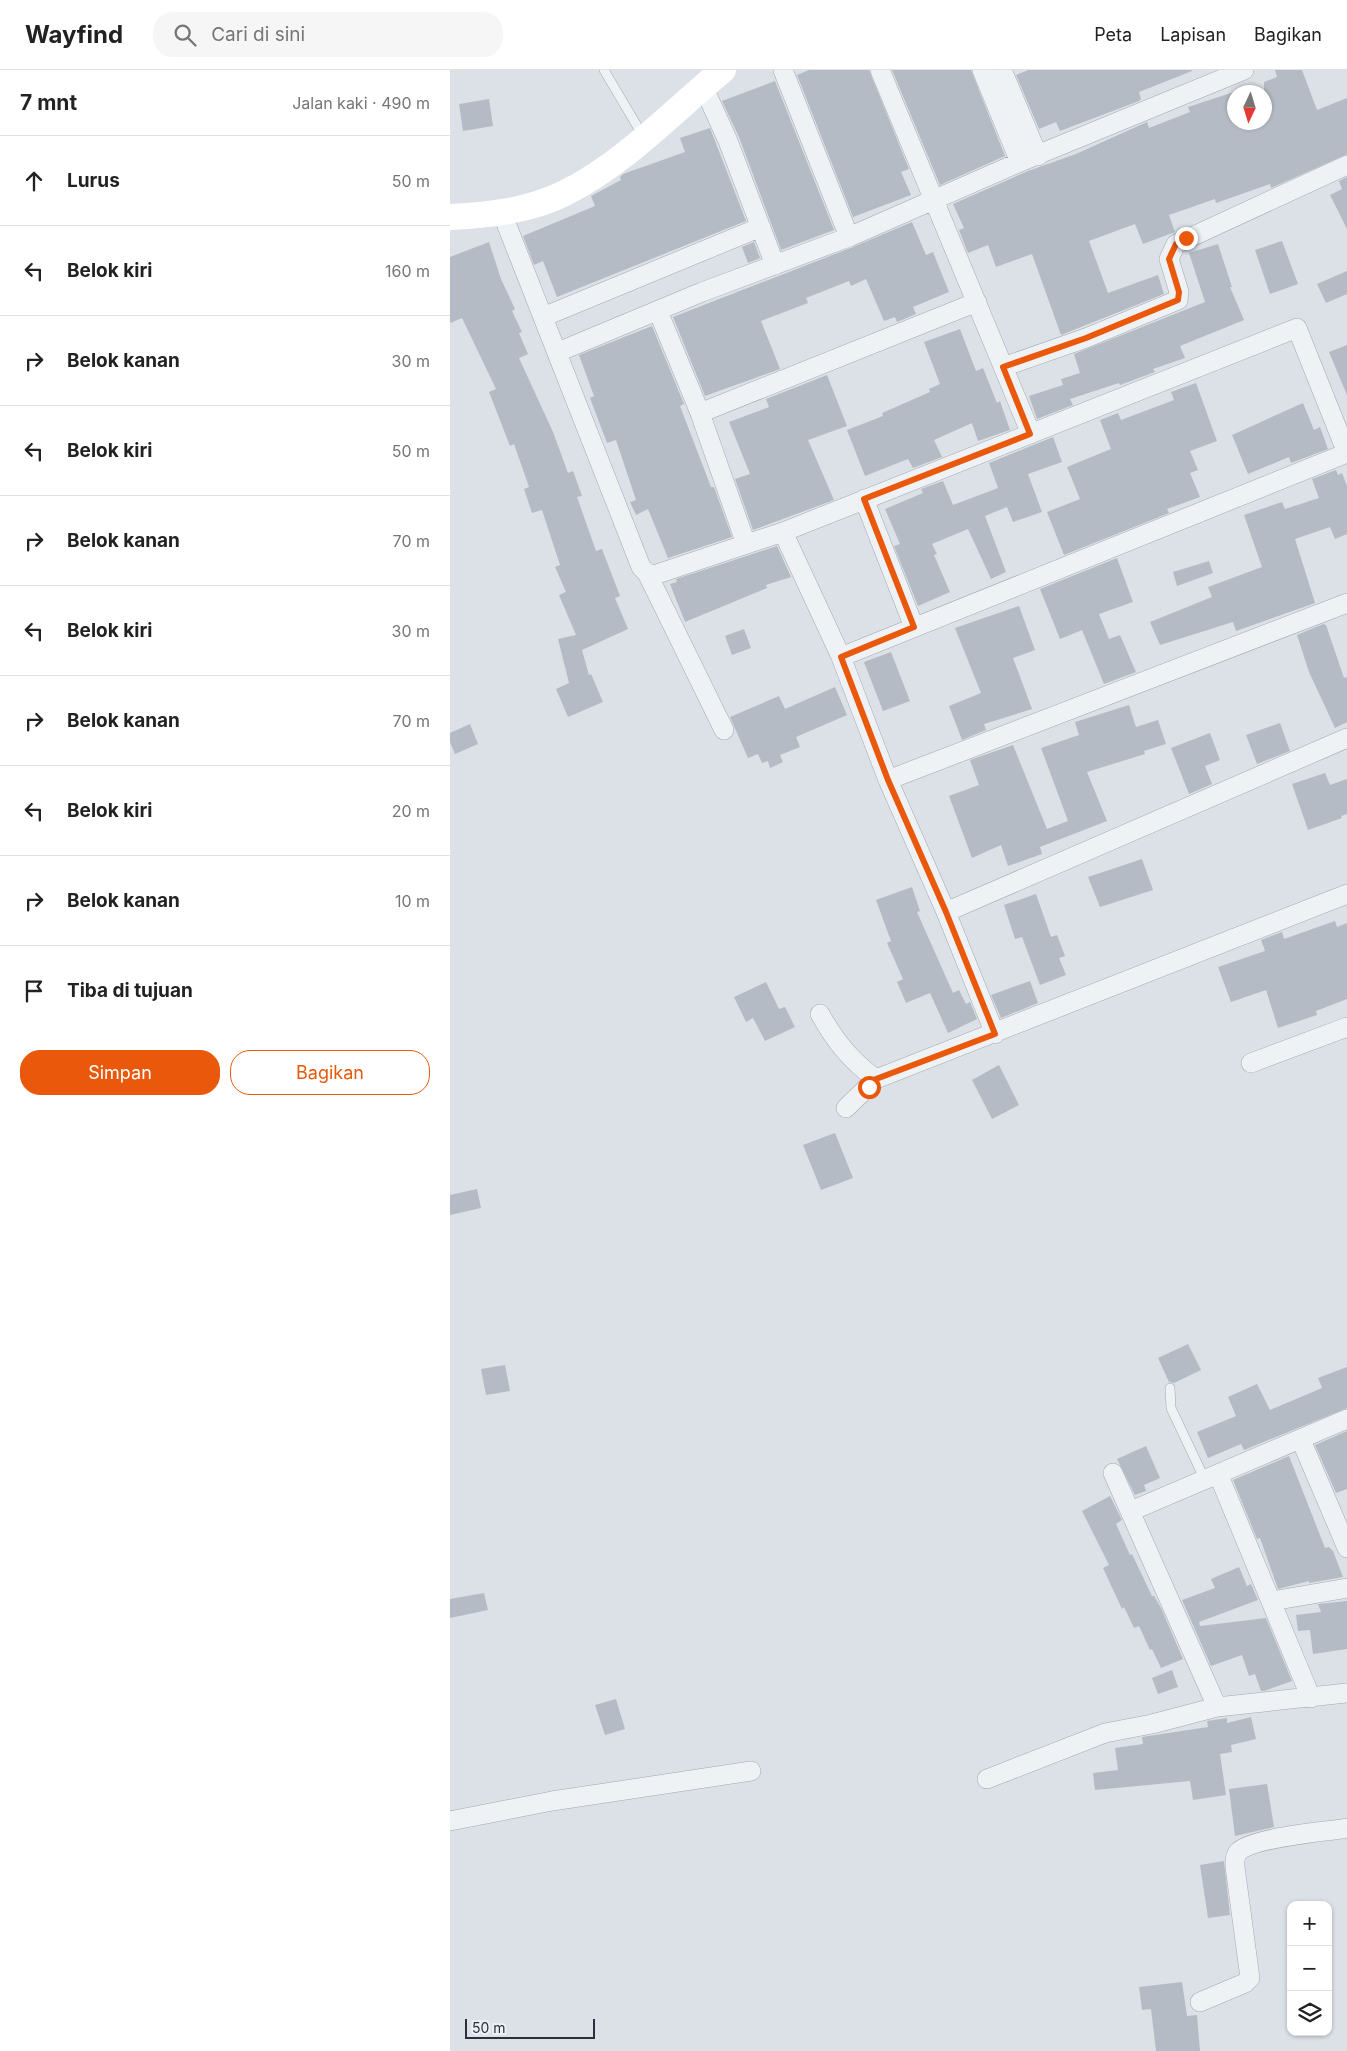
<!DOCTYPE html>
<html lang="id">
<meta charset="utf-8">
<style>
body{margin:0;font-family:Inter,sans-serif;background:#f6f6f6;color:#222}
.controls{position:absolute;right:15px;bottom:15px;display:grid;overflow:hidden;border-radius:10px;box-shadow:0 1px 4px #0004}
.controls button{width:45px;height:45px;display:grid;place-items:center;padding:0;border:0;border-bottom:1px solid #e0e0e0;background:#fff;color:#222;font:25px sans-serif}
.compass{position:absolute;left:777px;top:15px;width:45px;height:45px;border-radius:50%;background:#fff;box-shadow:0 1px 4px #0004;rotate:184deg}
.scale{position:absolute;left:15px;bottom:12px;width:130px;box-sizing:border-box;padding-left:5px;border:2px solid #26303e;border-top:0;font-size:14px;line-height:18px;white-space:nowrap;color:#26303e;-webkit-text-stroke:4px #ecf0f5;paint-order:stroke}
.stop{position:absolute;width:15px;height:15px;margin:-11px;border:4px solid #ea580c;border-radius:50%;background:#fff}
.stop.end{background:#ea580c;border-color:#fff;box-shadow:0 1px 5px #0008}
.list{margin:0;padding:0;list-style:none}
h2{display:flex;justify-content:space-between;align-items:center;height:65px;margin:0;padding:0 20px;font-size:21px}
h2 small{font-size:16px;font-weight:400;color:#767676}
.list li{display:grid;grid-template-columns:32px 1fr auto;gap:15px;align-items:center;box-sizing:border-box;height:90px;padding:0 20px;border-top:1px solid #e0e0e0}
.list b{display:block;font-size:19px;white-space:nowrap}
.list em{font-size:16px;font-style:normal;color:#767676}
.actions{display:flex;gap:10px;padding:15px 20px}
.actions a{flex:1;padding:11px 0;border:1px solid #ea580c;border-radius:20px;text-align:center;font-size:18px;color:#ea580c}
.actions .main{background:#ea580c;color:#fff}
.icon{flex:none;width:28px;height:28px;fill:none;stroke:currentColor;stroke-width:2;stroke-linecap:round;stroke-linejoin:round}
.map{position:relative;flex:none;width:897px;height:1981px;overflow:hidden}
header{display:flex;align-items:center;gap:30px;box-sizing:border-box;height:70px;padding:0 25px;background:#fff;border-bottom:1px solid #e0e0e0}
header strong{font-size:24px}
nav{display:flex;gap:28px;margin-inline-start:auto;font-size:18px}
.search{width:350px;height:45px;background:#f6f6f6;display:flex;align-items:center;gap:12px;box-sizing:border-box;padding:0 18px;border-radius:20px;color:#767676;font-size:19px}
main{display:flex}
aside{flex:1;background:#fff}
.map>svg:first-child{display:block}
.building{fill:#b4bbc4}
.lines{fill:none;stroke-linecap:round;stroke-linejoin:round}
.lane-casing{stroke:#a2a8b1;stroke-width:10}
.street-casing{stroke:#a2a8b1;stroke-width:20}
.lane{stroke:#eff2f5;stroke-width:9}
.street{stroke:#eff2f5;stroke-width:19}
.secondary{stroke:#fff;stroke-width:26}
.route{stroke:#ea580c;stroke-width:6}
</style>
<header>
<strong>Wayfind</strong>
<div class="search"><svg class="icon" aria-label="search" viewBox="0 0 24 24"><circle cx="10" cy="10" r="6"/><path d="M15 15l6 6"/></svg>Cari di sini</div>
<nav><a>Peta</a><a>Lapisan</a><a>Bagikan</a></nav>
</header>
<main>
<aside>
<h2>7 mnt<small>Jalan kaki · 490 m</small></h2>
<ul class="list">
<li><svg class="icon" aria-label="ahead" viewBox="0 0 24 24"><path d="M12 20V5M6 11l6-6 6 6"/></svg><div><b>Lurus</b></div><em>50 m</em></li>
<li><svg class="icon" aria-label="left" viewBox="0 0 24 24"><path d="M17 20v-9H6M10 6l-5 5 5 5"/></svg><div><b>Belok kiri</b></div><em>160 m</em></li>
<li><svg class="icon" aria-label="right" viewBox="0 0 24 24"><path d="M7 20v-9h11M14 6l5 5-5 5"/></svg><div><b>Belok kanan</b></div><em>30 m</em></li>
<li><svg class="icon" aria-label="left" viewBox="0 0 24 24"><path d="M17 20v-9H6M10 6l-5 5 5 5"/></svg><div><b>Belok kiri</b></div><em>50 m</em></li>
<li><svg class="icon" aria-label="right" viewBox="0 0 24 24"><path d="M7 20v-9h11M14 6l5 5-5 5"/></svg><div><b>Belok kanan</b></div><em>70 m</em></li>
<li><svg class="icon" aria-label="left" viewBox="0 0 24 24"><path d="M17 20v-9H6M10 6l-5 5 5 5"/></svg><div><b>Belok kiri</b></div><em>30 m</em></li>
<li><svg class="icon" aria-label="right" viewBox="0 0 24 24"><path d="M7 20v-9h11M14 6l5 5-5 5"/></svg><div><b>Belok kanan</b></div><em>70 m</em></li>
<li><svg class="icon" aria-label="left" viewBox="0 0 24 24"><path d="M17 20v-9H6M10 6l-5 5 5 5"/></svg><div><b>Belok kiri</b></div><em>20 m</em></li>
<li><svg class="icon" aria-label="right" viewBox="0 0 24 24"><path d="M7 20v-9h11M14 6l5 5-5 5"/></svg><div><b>Belok kanan</b></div><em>10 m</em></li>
<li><svg class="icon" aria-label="arrive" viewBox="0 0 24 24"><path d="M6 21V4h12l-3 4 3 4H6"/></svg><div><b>Tiba di tujuan</b></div></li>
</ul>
<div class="actions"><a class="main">Simpan</a><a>Bagikan</a></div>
</aside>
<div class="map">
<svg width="897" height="1981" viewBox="0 0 897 1981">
<rect width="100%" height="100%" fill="#dce1e7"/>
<path class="building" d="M359 0H419L459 99 451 102 461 125 403 147 347 5Z
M442 0H521L555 86 490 115Z
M578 0H742V1L689 22 691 29 689 31 610 61 606 52 589 59 566 5Z
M825 0H852L867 40 897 28V84L821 118 820 114 766 133 765 129 719 145 725 162 693 174 685 154 639 171 658 223 708 205 714 224 611 265 582 184 546 197 538 175 518 183 509 160 514 158 503 134 578 101 626 84 697 52 699 58 740 42 738 37 784 22V52H814V12L827 7Z
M325 11 384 160 331 180 289 67 272 31Z
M39 29 43 56 13 61 9 34Z
M260 58 296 151 107 227 93 191 84 195 73 166 145 136 141 126 171 110 170 107 173 104 235 82 230 68Z
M897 107V159L880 125 892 119 889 111Z
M462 152 476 185 483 182 499 222 463 237 466 244 447 252 445 247 434 251 416 209 401 216 399 211 356 228 358 233 311 251 330 299 255 326 223 247 403 177Z
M832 171 848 214 820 224 805 180Z
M39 172 51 209 65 239 62 241 72 262 69 263 78 284 69 288 103 362 118 403 123 401 132 426 127 427 146 481 152 479 170 526 165 528 178 559 132 580 139 605 141 604 153 632 118 647 106 619 119 613 108 569 126 565 109 525 116 522 105 497 110 495 92 440 82 443 74 419 79 417 64 374 60 376 39 322 46 319 12 248 0 253V187Z
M304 172 310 188 298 193 292 177Z
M768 174 782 217H780L794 250 730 276 735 288 703 299 705 302 670 315 669 313 620 329 623 335 587 349 579 326 613 315 611 309 630 303 624 284 755 232 739 183Z
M897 201V224L876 233 867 214Z
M202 256 234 334 230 336 261 417H264L282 467 218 488 198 439 186 445 180 432 186 430 166 370 157 373 140 328 144 326 129 285Z
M510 259 526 301 533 298 547 333 550 331 560 360 528 371 522 353 484 370 492 387 463 398 458 389 415 406 397 360 433 346 432 343 480 322 479 319 490 314 474 272Z
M897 275V325L879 282Z
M377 305 397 356 358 370 384 430 303 460 285 409 300 404 279 352 319 337 316 329Z
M746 313 767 371 740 381 748 400 740 403 750 427 717 439 719 443 614 485 597 442 630 429 617 397 661 379 650 350 668 343 671 350 724 330 721 322Z
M853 333 864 360 870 357 878 379 841 393 839 387 798 404 782 365Z
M603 367 612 392 578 404 592 442 563 452 557 437 535 446 556 502 541 509 518 459 482 474 487 484 484 485 500 522 468 536 444 476 450 474 435 439 473 423 471 419 493 411 503 435 548 418 539 393Z
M886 400 888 405 892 403 897 416V464L885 469 880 457 845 469 865 533 786 561 783 552 710 575 700 552 762 527 758 517 812 497 794 445 832 432 835 439 869 428 862 409Z
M327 476 341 507 316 515 317 518 235 552 220 514 227 512 226 509Z
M667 488 683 532 649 544 659 569 670 565 686 602 654 614 632 560 610 569 590 519Z
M759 491 763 503 727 516 723 502Z
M569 536 585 580 563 588 582 639 534 654 536 660 512 670 499 636 531 623 505 558Z
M873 554 876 555 894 608 897 607V652L885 658 859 602 847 565Z
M294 559 301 578 282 585 275 566Z
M441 582 460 631 433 641 414 592Z
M385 617 397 645 346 667 350 677 330 685 333 692 320 698 318 691 312 693 308 684 298 688 280 647 329 626 335 639Z
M679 635 686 657 708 650 716 674 694 681 695 684 637 702 657 751 590 777 592 784 558 796 551 775 522 788 499 726 529 715 520 690 563 675 597 759 618 751 591 678 629 665 625 652Z
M830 653 840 681 807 694 796 665Z
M20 654 28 674 5 684 0 672V663Z
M760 663 770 690 755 696 762 714 739 724 721 678Z
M875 703 880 715 897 709V744L891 746 892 748 858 760 842 714Z
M692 789 703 820 650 837 638 807Z
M462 817 470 841 467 842 503 923 509 920 516 934 520 932 527 949 498 963 480 923 456 933 447 912 453 909 437 873 441 871 426 830Z
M586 824 601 867 607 865 615 886 609 888 616 905 590 915 572 867 565 869 554 835Z
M885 851 887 857 897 853V929L866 941 867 945 828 958 816 920 781 932 768 897 815 881 811 870 832 862 834 869Z
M580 911 588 933 551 948 541 925Z
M316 912 329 939 335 937 345 957 315 971 303 948 296 952 284 927Z
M549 995 569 1035 542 1049 522 1010Z
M385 1063 403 1108 371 1120 353 1075Z
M27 1119 31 1138 0 1145V1125Z
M738 1274 751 1300 724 1313 719 1312 708 1288Z
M55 1295 60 1321 36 1325 31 1299Z
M897 1297V1338L794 1380 791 1374 758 1388 747 1362 786 1346 778 1327 807 1314 820 1340 872 1318 868 1308Z
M897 1361V1419L886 1423 865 1375Z
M696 1376 710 1408 694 1415 696 1421 685 1425 667 1389Z
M839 1386 875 1478 879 1477 883 1481 893 1507 859 1513V1511L828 1519 810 1468 807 1469 783 1410Z
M660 1426 672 1450 666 1454 680 1485 682 1484 702 1526H704L711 1538 733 1589 711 1598 702 1579 700 1580 689 1556 684 1558 674 1537 672 1539 653 1498 659 1495 632 1441Z
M789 1497 797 1516 801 1514 808 1530 749 1552 750 1556 816 1548 842 1611 814 1621H811L805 1604 799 1606 792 1585 761 1596 732 1530 765 1518 761 1509Z
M34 1523 38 1540 0 1548V1529Z
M897 1531V1579L863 1584 860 1560 848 1561 846 1545 871 1542 868 1534Z
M722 1600 728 1617 708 1624 702 1608Z
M166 1629 175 1659 155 1665 145 1635Z
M801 1647 806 1669 781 1675 782 1682 770 1684 776 1725 743 1730 740 1711 645 1720 643 1703 668 1700 665 1678 693 1674 692 1667 758 1657 757 1651 777 1648V1653Z
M817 1714 824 1757 785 1766 779 1719Z
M774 1791 780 1845 758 1848 750 1795Z
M732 1912 737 1946 747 1945 750 1981H706L701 1939 692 1940 689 1917Z"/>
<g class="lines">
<defs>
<path id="lane" d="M154 0 193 66
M720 1318 721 1338 755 1410"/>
<path id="street" d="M333 0 399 167
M430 0 581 364
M532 0 570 92
M552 0 588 86
M253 16 278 71 325 195
M52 143 191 497 197 503 204 505 333 462 847 258 897 383
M208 241 250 343 296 474
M93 247 311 157
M108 282 252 222 399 167 570 92 794 0
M553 297 636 268 728 230 729 222 719 189 726 174 897 95
M250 343 527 232
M414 429 464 557
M333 462 391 587 438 710 496 842 545 964
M197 503 274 660
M391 587 897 383
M438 710 897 533
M496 842 897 668
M370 944C385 971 401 991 426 1009
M801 993 897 957
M396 1038 426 1009 897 824
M851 1370 897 1478
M663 1403 767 1637
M769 1406 861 1628
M681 1441 897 1349
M822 1531 897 1518
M537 1709 655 1663 702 1654 767 1637 897 1623
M0 1751 102 1731 301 1701
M750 1932 795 1913 800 1908 785 1797C785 1792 784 1787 788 1782 803 1767 874 1762 897 1758"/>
</defs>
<use href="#lane" class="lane-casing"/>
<use href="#street" class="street-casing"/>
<use href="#lane" class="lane"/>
<use href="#street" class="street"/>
<path class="secondary" d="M0 147C39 145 79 141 115 123 175 93 222 42 273 0"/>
</g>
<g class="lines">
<path class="route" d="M419 1017 426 1009 545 964 496 842 438 710 391 587 464 557 414 429 580 364 553 297 636 268 728 230 729 222 719 189 726 174 736 168"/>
</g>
</svg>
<div class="controls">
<button>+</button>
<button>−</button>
<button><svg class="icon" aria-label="layers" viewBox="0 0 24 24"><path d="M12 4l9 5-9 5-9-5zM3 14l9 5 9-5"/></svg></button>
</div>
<svg class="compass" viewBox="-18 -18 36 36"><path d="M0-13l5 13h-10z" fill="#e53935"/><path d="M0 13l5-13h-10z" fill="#767676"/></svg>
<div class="scale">50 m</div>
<div class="stop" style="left:419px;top:1017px"></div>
<div class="stop end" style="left:736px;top:168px"></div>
</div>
</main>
